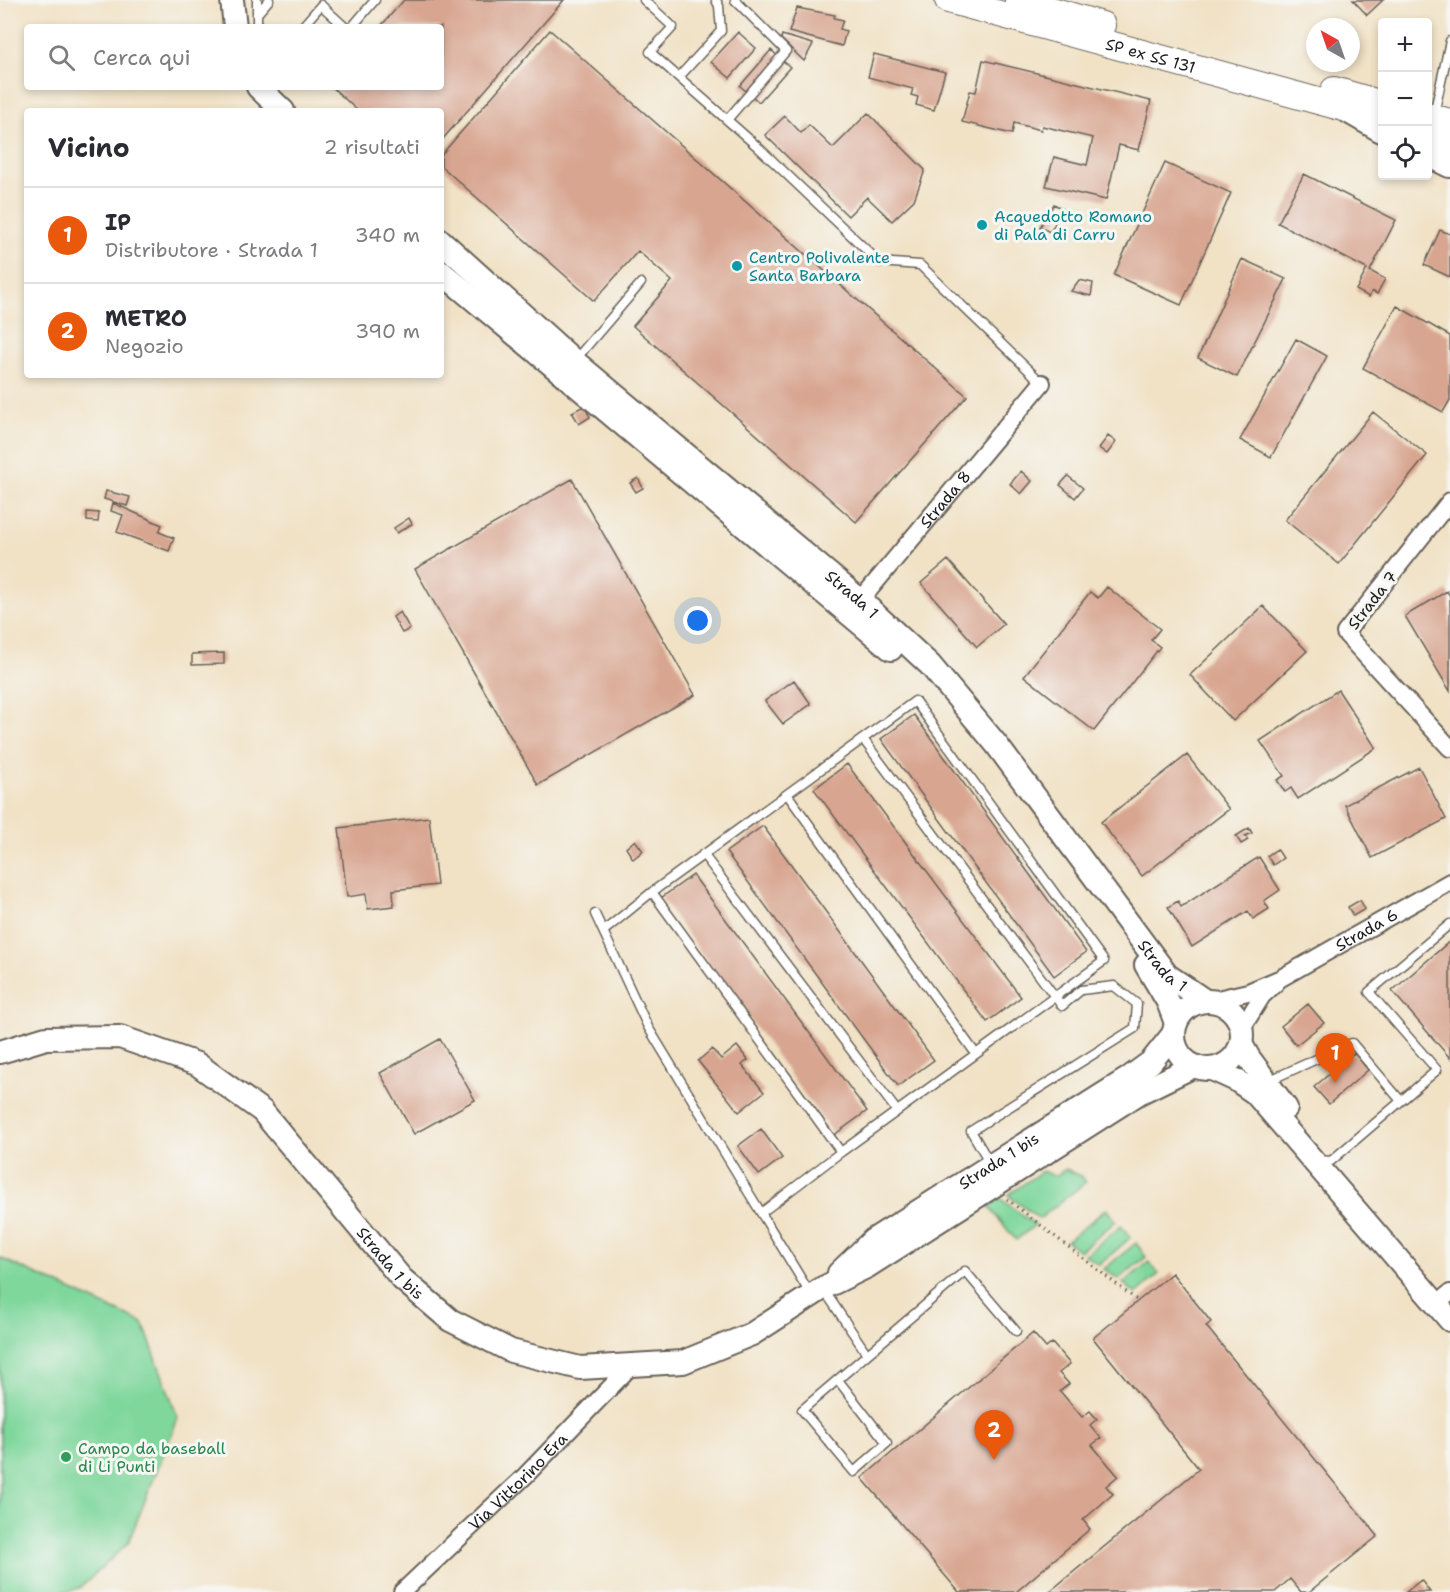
<!DOCTYPE html>
<html lang="it">
<meta charset="utf-8">
<style>
body{margin:0;font-family:"Shantell Sans",sans-serif;background:#f7f7f7;color:#2b2b33}
.controls{position:absolute;right:18px;top:18px;display:grid;overflow:hidden;border-radius:6px;box-shadow:0 3px 9px #0003}
.controls button{width:54px;height:54px;display:grid;place-items:center;padding:0;border:0;border-bottom:2px solid #e1e1e2;background:#fff;color:#2b2b33;font:30px sans-serif}
.compass{position:absolute;left:1306px;top:18px;width:54px;height:54px;border-radius:50%;background:#fff;box-shadow:0 3px 9px #0003;rotate:320deg}
.you{position:absolute;left:698px;top:621px;width:21px;height:21px;margin:-15px;border:4px solid #fff;border-radius:50%;background:#1a73e8;box-shadow:0 0 0 9px #1a73e833}
.badge{display:grid;place-items:center;width:39px;height:39px;border-radius:50%;background:#ea580c;color:#fff;font-size:20px;font-weight:700}
.pin{position:absolute;translate:-50% -50px;filter:drop-shadow(0 2px 3px #0008)}
.pin::after{content:'';position:absolute;top:32px;width:21px;height:18px;background:inherit;clip-path:polygon(0 0,100% 0,50% 100%)}
.list{margin:0;padding:0;list-style:none}
h2{display:flex;justify-content:space-between;align-items:center;height:78px;margin:0;padding:0 24px;font-size:26px}
h2 small{font-size:20px;font-weight:400;color:#7c7c81}
.list li{display:grid;grid-template-columns:39px 1fr auto;gap:18px;align-items:center;box-sizing:border-box;height:96px;padding:0 24px;border-top:2px solid #e1e1e2}
.list b{display:block;font-size:22px;white-space:nowrap}
.list p{margin:0;font-size:20px;white-space:nowrap;color:#7c7c81}
.list em{font-size:20px;font-style:normal;color:#7c7c81}
.icon{flex:none;width:33px;height:33px;fill:none;stroke:currentColor;stroke-width:2;stroke-linecap:round;stroke-linejoin:round}
.map{position:relative;flex:none;width:1450px;height:1592px;overflow:hidden}
.search{position:absolute;background:#fff;box-shadow:0 3px 9px #0003;left:24px;top:24px;width:420px;height:66px;display:flex;align-items:center;gap:15px;box-sizing:border-box;padding:0 21px;border-radius:6px;color:#7c7c81;font-size:22px}
.panel{position:absolute;background:#fff;box-shadow:0 3px 9px #0003;left:24px;top:108px;width:420px;height:270px;border-radius:6px}
.map>svg:first-child{display:block}
.green{fill:#7fd79c;stroke:#4e7a5c;stroke-width:1.5}
.building{fill:#d8a590}
.lines{fill:none;stroke-linecap:round;stroke-linejoin:round}
.lane-casing{stroke:#676158;stroke-width:11}
.street-casing{stroke:#676158;stroke-width:20}
.secondary-casing{stroke:#676158;stroke-width:26}
.primary-casing{stroke:#676158;stroke-width:28}
.highway-casing{stroke:#676158;stroke-width:32}
.path{stroke:#676158;stroke-width:3;stroke-dasharray:1.5 4.5;stroke-linecap:butt}
.lane{stroke:#fff;stroke-width:8}
.street{stroke:#fff;stroke-width:16}
.secondary{stroke:#fff;stroke-width:22}
.primary{stroke:#fff;stroke-width:26}
.highway{stroke:#fff;stroke-width:28}
.culture-dot{fill:#0f9aa8;stroke:#f6f6f2;stroke-width:2}
.leisure-dot{fill:#2e9e5b;stroke:#f6f6f2;stroke-width:2}
.labels{text-anchor:middle;stroke-width:6;stroke-linejoin:round;paint-order:stroke}
.street-label{font-size:16px;fill:#1c1c1c;stroke:#f6f6f2}
.culture-label{font-size:16px;fill:#0d838f;stroke:#f6f6f2;text-anchor:start}
.leisure-label{font-size:16px;fill:#27864d;stroke:#f6f6f2;text-anchor:start}
</style>
<div class="map">
<svg width="1450" height="1592" viewBox="0 0 1450 1592">
<rect width="100%" height="100%" fill="#f6f6f2"/>
<filter id="ink" filterUnits="userSpaceOnUse"><feTurbulence type="fractalNoise" baseFrequency=".0167" numOctaves="2"/><feDisplacementMap in="SourceGraphic" scale="12" xChannelSelector="R" yChannelSelector="G"/><feConvolveMatrix kernelMatrix="1 2 1 2 8 2 1 2 1" color-interpolation-filters="sRGB"/></filter>
<filter id="wash" filterUnits="userSpaceOnUse"><feTurbulence type="fractalNoise" baseFrequency=".008" numOctaves="4" result="noise"/><feDisplacementMap in="SourceGraphic" scale="24" xChannelSelector="R" yChannelSelector="G"/><feGaussianBlur stdDeviation="1.35" result="paint"/><feColorMatrix in="noise" values="0 0 0 0 0 0 0 0 0 0 0 0 0 0 0 0 0 1.4 0 .05"/><feComposite in="paint" operator="in"/></filter>
<g filter="url(#wash)">
<rect width="100%" height="100%" fill="#f1e2c6"/>
<path class="green" d="M1066 1169 1081 1176 1086 1182 1039 1219 1008 1195 1042 1171 1055 1176Z
M1001 1199 1035 1225 1016 1240 988 1206Z
M1106 1209 1116 1221 1080 1251 1067 1241Z
M1121 1226 1131 1237 1099 1265 1085 1255Z
M1136 1243 1146 1257 1118 1279 1104 1269Z
M0 1258 143 1323 178 1418 128 1543 81 1587 68 1592H0Z
M1149 1262 1159 1274 1136 1294 1123 1283Z"/>
<g id="blocks">
<path class="building" d="M404 0H564L441 141V111H358L332 87H441V27H380Z
M1353 0H1383L1367 15Z
M797 8 835 15 834 18 843 20 840 29 846 31 842 46 789 32Z
M550 30 967 396 856 522 633 326 672 281 638 251 594 301 441 166V155Z
M738 32 756 48 730 78 711 62Z
M782 35 813 44 804 61 781 39Z
M771 50 790 67 759 102 740 86Z
M874 54 945 72 934 110 916 105 918 97 911 95 913 89 868 77Z
M983 60 1151 101 1139 150 1119 145 1106 200 1046 186 1054 157 1087 165 1093 138 1042 126 1041 130 1014 123 1012 134 962 122 970 91 976 92Z
M868 113 925 170 914 200 892 221 867 197 848 216 765 135 785 116 801 133 809 125 833 148Z
M1165 163 1231 193 1181 305 1114 275Z
M1304 174 1396 220 1370 271 1385 279 1377 294 1372 291 1369 297 1356 290 1367 269 1278 223Z
M1054 204 1063 209 1050 232 1040 227Z
M1440 230 1450 234V277L1424 265Z
M1242 259 1286 279 1237 377 1198 358Z
M1079 280 1093 283 1091 296 1071 291Z
M1397 306 1450 336V400L1443 412 1363 368Z
M1296 339 1327 356 1271 457 1240 440Z
M584 406 590 417 579 424 572 412Z
M1373 412 1427 455 1339 564 1285 520Z
M1108 436 1116 442 1107 454 1099 448Z
M1021 471 1032 481 1021 494 1010 484Z
M1068 476 1083 488 1075 498 1060 485Z
M638 478 643 488 636 492 630 483Z
M572 479 695 695 538 785 415 569Z
M106 491 130 497 127 506 104 499Z
M113 503 162 525 159 532 174 538 169 551 117 532 123 515 111 511Z
M87 512 99 513 98 522 87 521Z
M409 518 412 524 397 533 394 528Z
M948 560 1004 624 977 647 921 583Z
M1107 587 1160 629 1151 640 1160 647 1094 731 1024 676 1090 592 1098 598Z
M1447 591 1450 596V691L1405 616Z
M1263 606 1307 651 1233 721 1190 675Z
M400 612 410 629 402 633 393 617Z
M224 653V664L192 665V654Z
M794 680 811 704 783 724 765 701Z
M1338 690 1376 748 1298 799 1291 788 1285 792 1277 780 1284 776 1260 741Z
M914 715 1086 952 1054 976 881 739Z
M1187 755 1229 809 1142 876 1101 822Z
M847 764 1021 997 987 1022 814 789Z
M1419 767 1446 819 1372 858 1345 805Z
M429 817 437 885 393 890 394 906 368 909 366 894 347 897 339 828Z
M763 826 934 1060 898 1086 726 852Z
M1249 828 1252 833 1245 836 1248 840 1241 844 1236 836Z
M635 840 643 851 633 859 626 848Z
M1277 849 1283 858 1273 865 1267 856Z
M1259 857 1280 890 1264 901 1269 909 1253 919 1248 911 1192 947 1168 907 1178 901 1181 907Z
M693 875 867 1111 834 1135 661 898Z
M1360 900 1365 909 1353 916 1348 907Z
M1450 941V1058L1392 991Z
M1308 1004 1324 1023 1296 1045 1281 1026Z
M440 1039 475 1100 414 1134 380 1073Z
M737 1046 748 1060 742 1065 764 1092 739 1112 698 1061 712 1049 721 1059Z
M1354 1053 1368 1070 1329 1104 1314 1087Z
M761 1129 782 1158 759 1175 738 1146Z
M1172 1273 1211 1322 1206 1326 1378 1536 1309 1592H1301L1290 1579 1275 1592H1049L1199 1469 1093 1338Z
M1033 1333 1046 1348 1052 1343 1070 1364 1059 1373 1069 1384 1060 1391 1082 1417 1090 1411 1097 1419 1090 1425 1101 1438 1092 1445 1118 1476 1106 1486 1113 1494 1083 1520 1090 1529 1016 1592H959L862 1478Z
M1421 1580 1430 1592H1406Z"/>
</g>
</g>
<g filter="url(#ink)">
<use href="#blocks" fill-opacity="0" stroke="#676158" stroke-width="1.5"/>
<g class="lines">
<defs>
<path id="lane" d="M257 0V27
M644 0 673 27 650 52 759 148 879 262 920 265 1042 383
M257 14 269 0
M302 27 321 5 345 27
M352 27 375 0
M679 77 721 31 719 6 716 0
M1434 114 1450 41
M727 120 786 51 735 0
M575 360 641 283
M863 739 1062 1006 1081 990 1114 986 1137 1004 1135 1028 971 1131 990 1163
M787 794 976 1054
M703 854 897 1111
M595 914 648 1027 811 1295
M605 930 652 892 915 701 1104 961 841 1152 652 892
M1268 1081 1352 1043 1401 1101 1331 1161 1319 1160
M1401 1101 1437 1070 1369 992 1450 924
M761 1213 841 1152
M824 1290 867 1354
M838 1380 887 1443 854 1472 802 1410 965 1271 1016 1331"/>
<g id="street">
<path d="M1450 501 1345 633 1450 748"/>
<path id="s1" d="M854 608 1042 383"/>
<path id="s2" d="M1213 1000 1248 992 1281 978 1450 882"/>
<path d="M1242 1028 1262 996 1276 983"/>
<path d="M1436 1304 1450 1293"/>
<path id="s3" d="M402 1592 525 1476 630 1367"/>
</g>
<g id="secondary">
<path d="M232 0 235 27"/>
<path d="M258 87 283 111"/>
<path id="s4" d="M441 241 574 361 861 601 930 665 996 744 1167 975 1204 1000"/>
<path d="M441 272 891 649"/>
<path d="M1146 965 1168 1002 1176 1023"/>
<circle cx="1208" cy="1035" r="34"/>
<path d="M1241 1044 1249 1058 1286 1108"/>
<path id="s5" d="M0 1052 46 1038 120 1037 197 1064 262 1111 402 1279 450 1320 511 1351 580 1368 683 1362 752 1334 823 1288 868 1266 1139 1093 1194 1066"/>
<path d="M1212 1069 1236 1080 1255 1093 1450 1320"/>
<path id="s6" d="M839 1273 873 1240 1129 1078 1151 1062 1174 1033"/>
</g>
<g id="primary">
<path id="s7" d="M948 0 1351 110"/>
<path d="M1018 0 1102 25"/>
<path d="M1334 90 1382 104"/>
<path d="M1428 116 1450 122"/>
</g>
<path id="highway" d="M1351 110 1382 128
M1428 133 1450 140
M1428 152 1450 163"/>
</defs>
<use href="#lane" class="lane-casing"/>
<use href="#street" class="street-casing"/>
<use href="#secondary" class="secondary-casing"/>
<use href="#primary" class="primary-casing"/>
<use href="#highway" class="highway-casing"/>
<path class="path" d="M1007 1199 1138 1301"/>
<use href="#lane" class="lane"/>
<use href="#street" class="street"/>
<use href="#secondary" class="secondary"/>
<use href="#primary" class="primary"/>
<use href="#highway" class="highway"/>
</g>
</g>
<g class="culture-dot">
<circle cx="982" cy="225" r="6"/>
<circle cx="737" cy="266" r="6"/>
</g>
<circle class="leisure-dot" cx="66" cy="1457" r="6"/>
<g class="labels">
<g class="street-label">
<text dy="6" stroke="none"><textPath href="#s7" startOffset="210">SP ex SS 131</textPath></text>
<text dy="6" stroke="none"><textPath href="#s1" startOffset="142">Strada 8</textPath></text>
<text dy="6" stroke="none"><textPath href="#s4" startOffset="542">Strada 1</textPath></text>
<text transform="translate(1372 600) rotate(-52)" y="6">Strada 7</text>
<text dy="6" stroke="none"><textPath href="#s2" startOffset="170">Strada 6</textPath></text>
<text dy="6" stroke="none"><textPath href="#s4" startOffset="1028">Strada 1</textPath></text>
<text dy="6" stroke="none"><textPath href="#s6" startOffset="196">Strada 1 bis</textPath></text>
<text dy="6" stroke="none"><textPath href="#s5" startOffset="483">Strada 1 bis</textPath></text>
<text dy="6" stroke="none"><textPath href="#s3" startOffset="160">Via Vittorino Era</textPath></text>
</g>
<g class="culture-label">
<text x="994" y="222">Acquedotto Romano<tspan x="994" dy="18">di Pala di Carru</tspan></text>
<text x="749" y="263">Centro Polivalente<tspan x="749" dy="18">Santa Barbara</tspan></text>
</g>
<g class="leisure-label">
<text x="78" y="1454">Campo da baseball<tspan x="78" dy="18">di Li Punti</tspan></text>
</g>
</g>
</svg>
<div class="controls">
<button>+</button>
<button>−</button>
<button><svg class="icon" aria-label="locate" viewBox="0 0 24 24"><circle cx="12" cy="12" r="6"/><path d="M12 2v4M12 18v4M2 12h4M18 12h4"/></svg></button>
</div>
<svg class="compass" viewBox="-18 -18 36 36"><path d="M0-13l5 13h-10z" fill="#e53935"/><path d="M0 13l5-13h-10z" fill="#7c7c81"/></svg>
<div class="you"></div>
<div class="pin badge" style="left:1335px;top:1083px">1</div>
<div class="pin badge" style="left:994px;top:1460px">2</div>
<div class="search"><svg class="icon" aria-label="search" viewBox="0 0 24 24"><circle cx="10" cy="10" r="6"/><path d="M15 15l6 6"/></svg>Cerca qui</div>
<section class="panel">
<h2>Vicino<small>2 risultati</small></h2>
<ul class="list">
<li><span class="badge">1</span><div><b>IP</b><p>Distributore · Strada 1</p></div><em>340 m</em></li>
<li><span class="badge">2</span><div><b>METRO</b><p>Negozio</p></div><em>390 m</em></li>
</ul>
</section>
</div>
